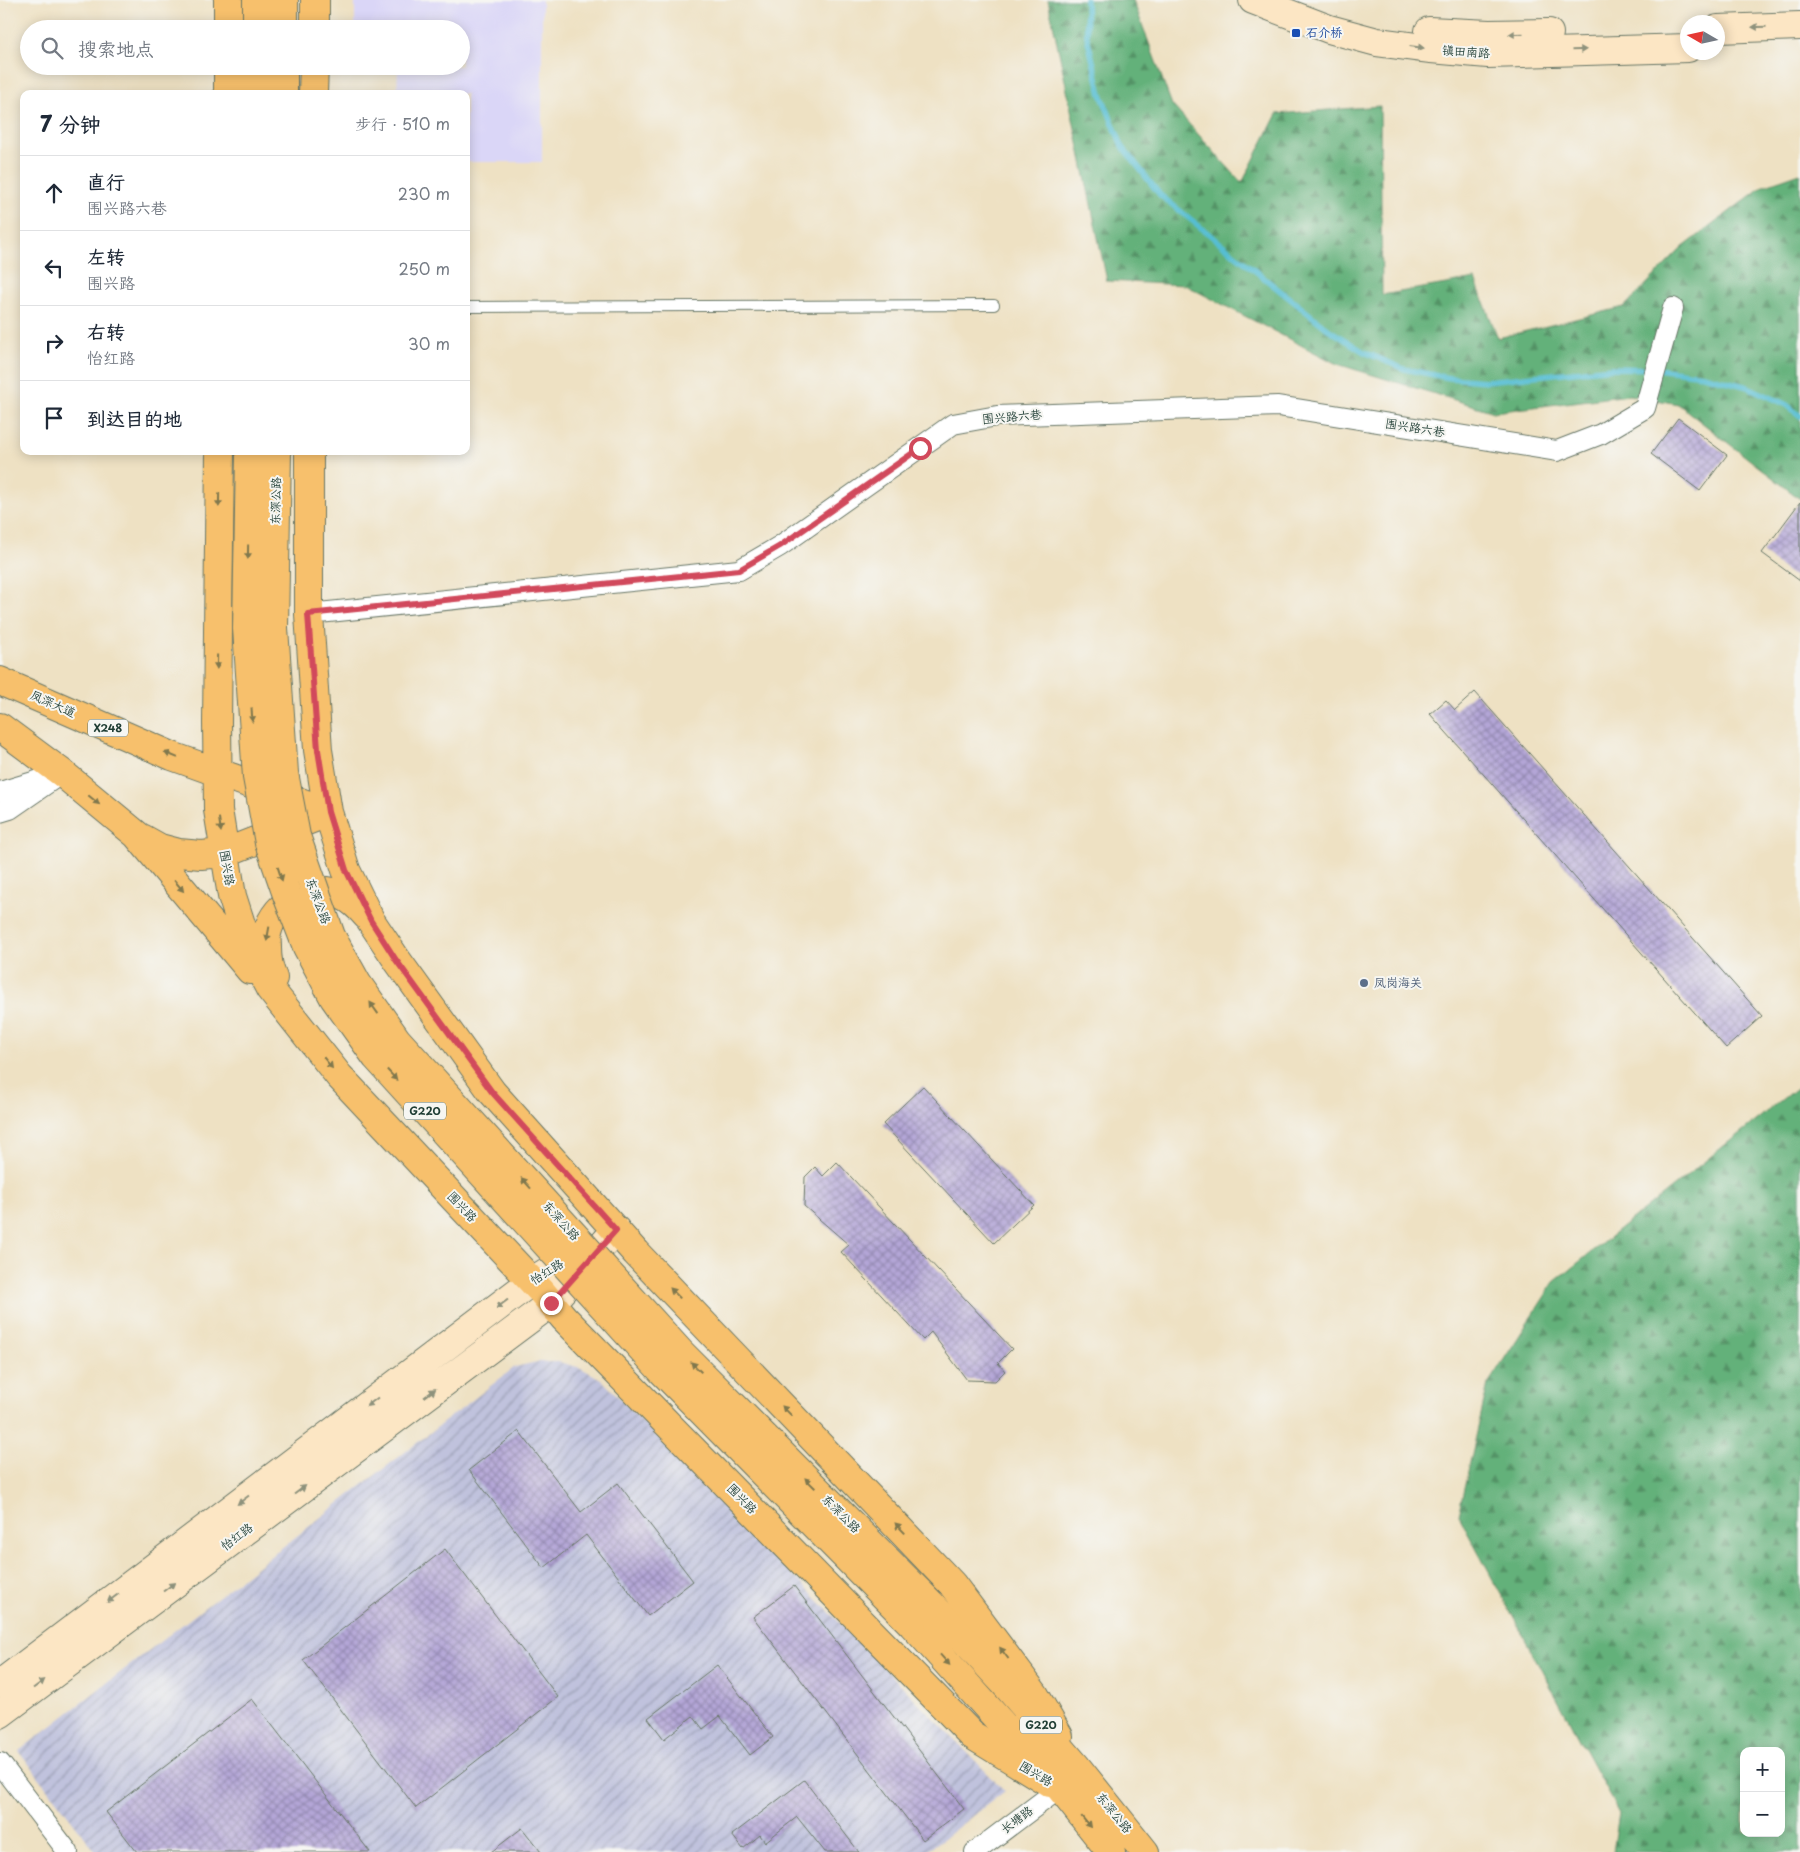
<!DOCTYPE html>
<html lang="zh">
<meta charset="utf-8">
<style>
body{margin:0;font-family:"Playpen Sans","LXGW WenKai TC",sans-serif;background:#f2f2f3;color:#1f2937}
.controls{position:absolute;right:15px;bottom:15px;display:grid;overflow:hidden;border-radius:10px;box-shadow:0 2px 12px #0003}
.controls button{width:45px;height:45px;display:grid;place-items:center;padding:0;border:0;border-bottom:1px solid #e0e1e3;background:#fff;color:#1f2937;font:25px sans-serif}
.compass{position:absolute;left:1680px;top:15px;width:45px;height:45px;border-radius:50%;background:#fff;box-shadow:0 2px 12px #0003;rotate:279deg}
.stop{position:absolute;width:15px;height:15px;margin:-11px;border:4px solid #d1495b;border-radius:50%;background:#fff}
.stop.end{background:#d1495b;border-color:#fff;box-shadow:0 1px 5px #0008}
.list{margin:0;padding:0;list-style:none}
h2{display:flex;justify-content:space-between;align-items:center;height:65px;margin:0;padding:0 20px;font-size:21px}
h2 small{font-size:16px;font-weight:400;color:#747a83}
.list li{display:grid;grid-template-columns:32px 1fr auto;gap:15px;align-items:center;box-sizing:border-box;height:75px;padding:0 20px;border-top:1px solid #e0e1e3}
.list b{display:block;font-size:19px;white-space:nowrap}
.list p{margin:0;font-size:16px;white-space:nowrap;color:#747a83}
.list em{font-size:16px;font-style:normal;color:#747a83}
.icon{flex:none;width:28px;height:28px;fill:none;stroke:currentColor;stroke-width:2;stroke-linecap:round;stroke-linejoin:round}
.map{position:relative;flex:none;width:1800px;height:1852px;overflow:hidden}
.search{position:absolute;background:#fff;box-shadow:0 2px 12px #0003;left:20px;top:20px;width:450px;height:55px;display:flex;align-items:center;gap:12px;box-sizing:border-box;padding:0 18px;border-radius:28px;color:#747a83;font-size:19px}
.panel{position:absolute;background:#fff;box-shadow:0 2px 12px #0003;left:20px;top:90px;width:450px;height:365px;border-radius:10px}
.map>svg:first-child{display:block}
.built{fill:#dad6f7}
.industrial{fill:url(#industrial-furrows)}
.forest{fill:url(#forest-firs);stroke:#427757;fill-rule:evenodd}
.lines{fill:none;stroke-linecap:round;stroke-linejoin:round}
.stream{stroke:#56bed3;stroke-width:5.5}
.building{fill:url(#building-cross-hatch)}
.lane-casing{stroke:#677666;stroke-width:12}
.street-casing{stroke:#677666;stroke-width:22}
.secondary-casing{stroke:#677666;stroke-width:30}
.primary-casing{stroke:#677666;stroke-width:30}
.highway-casing{stroke:#677666;stroke-width:30}
.lane{stroke:#fff;stroke-width:10}
.street{stroke:#fff;stroke-width:20}
.secondary{stroke:#fce6c4;stroke-width:28}
.primary{stroke:#f7c06c;stroke-width:28}
.highway{stroke:#f7c06c;stroke-width:28}
.highway-bridge-casing{stroke:#677666;stroke-width:30;stroke-linecap:butt}
.highway-bridge{stroke:#f7c06c;stroke-width:28}
.oneway{fill:#8e927c}
.oneway2{fill:#80784d}
.route{stroke:#d1495b;stroke-width:6}
.transit-dot{fill:#1a4fb4;stroke:#f6f6f2;stroke-width:2}
.service-dot{fill:#5c6f8a;stroke:#f6f6f2;stroke-width:2}
.labels{text-anchor:middle;stroke-width:4;stroke-linejoin:round;paint-order:stroke}
.shield{fill:#f6f6f2;stroke:#60746d;stroke-width:1}
.shield-label{font-size:11px;font-weight:bold;fill:#1f3d34}
.transit-label{font-size:12px;fill:#164399;stroke:#f6f6f2;text-anchor:start}
.street-label{font-size:12px;fill:#1f3d34;stroke:#f6f6f2}
.service-label{font-size:12px;fill:#4e5e75;stroke:#f6f6f2;text-anchor:start}
</style>
<div class="map">
<svg width="1800" height="1852" viewBox="0 0 1800 1852">
<defs>
<pattern id="industrial-furrows" width="10" height="10" patternUnits="userSpaceOnUse" patternTransform="scale(1.25)"><rect width="10" height="10" fill="#c0c2dd"/><path d="M-1 1l2-2M0 10L10 0M9 11l2-2" fill="none" stroke="#9b9fb4"/></pattern>
<pattern id="forest-firs" width="22" height="20" patternUnits="userSpaceOnUse" patternTransform="scale(1.25)"><rect width="22" height="20" fill="#64b17a"/><path d="M5 1l3.5 6h-7zM16 11l3.5 6h-7z" fill="#529165"/></pattern>
<pattern id="building-cross-hatch" width="8" height="8" patternUnits="userSpaceOnUse" patternTransform="scale(1.25)"><rect width="8" height="8" fill="#b4a6d7"/><path d="M0 0l8 8M0 8l8-8" fill="none" stroke="#9288af"/></pattern>
</defs>
<rect width="100%" height="100%" fill="#f6f6f2"/>
<filter id="ink" filterUnits="userSpaceOnUse"><feTurbulence type="fractalNoise" baseFrequency=".02" numOctaves="2"/><feDisplacementMap in="SourceGraphic" scale="10" xChannelSelector="R" yChannelSelector="G"/><feConvolveMatrix kernelMatrix="1 2 1 2 8 2 1 2 1" color-interpolation-filters="sRGB"/></filter>
<filter id="wash" filterUnits="userSpaceOnUse"><feTurbulence type="fractalNoise" baseFrequency=".0096" numOctaves="4" result="noise"/><feDisplacementMap in="SourceGraphic" scale="20" xChannelSelector="R" yChannelSelector="G"/><feGaussianBlur stdDeviation="1.12" result="paint"/><feColorMatrix in="noise" values="0 0 0 0 0 0 0 0 0 0 0 0 0 0 0 0 0 1.4 0 .05"/><feComposite in="paint" operator="in"/></filter>
<g filter="url(#wash)">
<rect width="100%" height="100%" fill="#eee1c3"/>
<path class="built" d="M355 0H542V162H466V94H397L398 66H461V29H355Z"/>
<path class="industrial" d="M537 1362H559L581 1368 601 1379 1005 1791 926 1852H96L19 1751 515 1367Z"/>
<path class="forest" d="M1048 0H1133L1172 105 1242 183 1277 114 1380 106 1382 295 1475 279 1498 338 1624 307 1682 248 1763 186 1800 173V499L1678 404 1629 395 1494 412 1337 364 1185 285 1107 281Z
M1800 1085V1852H1613L1619 1813 1458 1515 1488 1384 1554 1282ZM1744 1751H1781V1833H1744Z"/>
<g class="lines">
<path class="stream" d="M1086 0 1087 37 1101 94 1122 146 1160 195 1328 329 1364 352 1404 369 1450 378 1486 381 1613 368 1657 369 1703 375 1748 387 1787 405 1800 416"/>
</g>
<g id="blocks">
<path class="building" d="M1678 418 1727 455 1700 491 1651 454Z
M1800 502V581L1762 553Z
M1475 692 1762 1016 1726 1048 1430 714 1446 700 1455 710Z
M923 1086 1034 1205 994 1243 883 1124Z
M837 1162 1012 1349 998 1363 1005 1371 995 1381 967 1380 931 1332 923 1340 841 1252 849 1245 804 1206 805 1177 815 1167 823 1176Z
M519 1431 581 1512 618 1483 693 1581 648 1616 586 1535 544 1568 469 1470Z
M445 1549 558 1697 416 1808 303 1660Z
M794 1586 964 1809 923 1840 753 1617Z
M717 1665 773 1737 750 1755 720 1716 703 1729 693 1716 664 1739 648 1718Z
M252 1699 370 1852H137L106 1812Z
M804 1780 859 1852H825L797 1817 765 1842 760 1835 743 1849 732 1835Z
M522 1828 541 1852H491Z"/>
</g>
</g>
<g filter="url(#ink)">
<use href="#blocks" fill-opacity="0" stroke="#677666" stroke-width="1"/>
<g class="lines">
<defs>
<path id="lane" d="M466 307 994 305"/>
<path id="street" d="M309 614 739 570 780 546 953 424 997 416 1278 406 1557 451 1601 434 1645 408 1673 308
M0 792 43 779
M0 812 10 809 62 773
M0 1763 68 1852
M975 1852 1060 1788"/>
<path id="secondary" d="M1253 0 1329 29 1377 42 1431 49 1488 54 1688 48
M1718 29 1800 26
M1429 31 1489 34 1549 33
M0 1684 532 1281 583 1250
M0 1714 551 1303 616 1230"/>
<path id="primary" d="M228 0V29
M315 29V0
M228 66V94
M313 94 314 66
M220 451 217 723 218 810 232 896 249 949 270 989 339 1076 541 1291 564 1318 972 1735 1050 1783
M309 451V614L318 750 328 812 346 870 371 921 397 960 492 1092 636 1253 952 1584 1035 1695 1059 1736
M0 681 172 756 328 812
M0 727 62 773 137 835 250 970
M142 838 160 848 179 853 201 855 224 853 317 817
M273 978C269 969 267 958 267 948 267 943 266 937 267 933 275 901 313 880 343 896 352 900 360 908 367 916"/>
<path id="highway" d="M257 29V0
M284 29V0
M256 94V66
M283 94V66
M931 1604 1005 1684 1077 1767 1145 1852
M912 1624 1060 1788 1111 1852"/>
</defs>
<use href="#lane" class="lane-casing"/>
<use href="#street" class="street-casing"/>
<use href="#secondary" class="secondary-casing"/>
<use href="#primary" class="primary-casing"/>
<use href="#highway" class="highway-casing"/>
<use href="#lane" class="lane"/>
<use href="#street" class="street"/>
<use href="#secondary" class="secondary"/>
<use href="#primary" class="primary"/>
<use href="#highway" class="highway"/>
<defs>
<path id="highway-bridge" d="M250 451 247 629 257 777 269 843 287 895 307 947 334 998 376 1057 662 1371 912 1624
M277 451 274 628 284 773 296 836 331 936 357 983 397 1040 681 1353 931 1604"/>
</defs>
<use href="#highway-bridge" class="highway-bridge-casing"/>
<use href="#highway-bridge" class="highway-bridge"/>
</g>
<defs><path id="oneway-solid" d="M-6-.8H1V-3.2L6.5 0L1 3.2V.8H-6Z" transform="scale(1.25)"/></defs>
<g class="oneway">
<use href="#oneway-solid" transform="translate(1759 27) rotate(178)"/>
<use href="#oneway-solid" transform="translate(1516 34) rotate(179)"/>
<use href="#oneway-solid" transform="translate(1417 47) rotate(8)"/>
<use href="#oneway-solid" transform="translate(1579 50) rotate(-1)"/>
<use href="#oneway-solid" transform="translate(502 1304) rotate(143)"/>
<use href="#oneway-solid" transform="translate(430 1393) rotate(-37)"/>
<use href="#oneway-solid" transform="translate(372 1402) rotate(143)"/>
<use href="#oneway-solid" transform="translate(300 1490) rotate(-37)"/>
<use href="#oneway-solid" transform="translate(243 1500) rotate(143)"/>
<use href="#oneway-solid" transform="translate(169 1587) rotate(-37)"/>
<use href="#oneway-solid" transform="translate(113 1598) rotate(143)"/>
<use href="#oneway-solid" transform="translate(39 1684) rotate(-37)"/>
</g>
<g class="oneway2">
<use href="#oneway-solid" transform="translate(219 500) rotate(91)"/>
<use href="#oneway-solid" transform="translate(248 552) rotate(91)"/>
<use href="#oneway-solid" transform="translate(217 662) rotate(91)"/>
<use href="#oneway-solid" transform="translate(252 715) rotate(86)"/>
<use href="#oneway-solid" transform="translate(171 755) rotate(-158)"/>
<use href="#oneway-solid" transform="translate(94 800) rotate(40)"/>
<use href="#oneway-solid" transform="translate(220 825) rotate(82)"/>
<use href="#oneway-solid" transform="translate(280 874) rotate(72)"/>
<use href="#oneway-solid" transform="translate(179 886) rotate(50)"/>
<use href="#oneway-solid" transform="translate(268 934) rotate(100)"/>
<use href="#oneway-solid" transform="translate(374 1008) rotate(-125)"/>
<use href="#oneway-solid" transform="translate(328 1063) rotate(51)"/>
<use href="#oneway-solid" transform="translate(392 1075) rotate(47)"/>
<use href="#oneway-solid" transform="translate(526 1183) rotate(-132)"/>
<use href="#oneway-solid" transform="translate(675 1293) rotate(-134)"/>
<use href="#oneway-solid" transform="translate(696 1367) rotate(-135)"/>
<use href="#oneway-solid" transform="translate(787 1411) rotate(-134)"/>
<use href="#oneway-solid" transform="translate(810 1483) rotate(-135)"/>
<use href="#oneway-solid" transform="translate(900 1528) rotate(-134)"/>
<use href="#oneway-solid" transform="translate(1004 1653) rotate(-127)"/>
<use href="#oneway-solid" transform="translate(945 1660) rotate(48)"/>
<use href="#oneway-solid" transform="translate(1086 1822) rotate(51)"/>
</g>
</g>
<g class="lines" filter="url(#ink)">
<path class="route" d="M551 1303 616 1230 492 1092 396 960 371 921 346 870 328 812 318 750 308 614 739 570 780 546 920 448"/>
</g>
<rect class="transit-dot" x="1291" y="28" width="10" height="10" rx="2.5"/>
<circle class="service-dot" cx="1364" cy="983" r="5"/>
<g class="labels">
<g class="shield">
<rect x="88" y="719.5" width="40" height="17" rx="4"/>
<rect x="404" y="1102.5" width="42" height="17" rx="4"/>
<rect x="1020" y="1716.5" width="42" height="17" rx="4"/>
</g>
<g class="shield-label">
<text x="108" y="732">X248</text>
<text x="425" y="1115">G220</text>
<text x="1041" y="1729">G220</text>
</g>
<g class="transit-label">
<text x="1306" y="37">石介桥</text>
</g>
<g class="street-label">
<text transform="translate(1466 52) rotate(4)" y="4">镇田南路</text>
<text transform="translate(1012 417) rotate(-5)" y="4">围兴路六巷</text>
<text transform="translate(1415 428) rotate(9)" y="4">围兴路六巷</text>
<text transform="translate(276 501) rotate(-89)" y="4">东深公路</text>
<text transform="translate(53 704) rotate(24)" y="4">凤深大道</text>
<text transform="translate(227 868) rotate(80)" y="4">围兴路</text>
<text transform="translate(318 901) rotate(69)" y="4">东深公路</text>
<text transform="translate(462 1207) rotate(47)" y="4">围兴路</text>
<text transform="translate(561 1221) rotate(48)" y="4">东深公路</text>
<text transform="translate(547 1272) rotate(-32)" y="4">怡红路</text>
<text transform="translate(742 1499) rotate(46)" y="4">围兴路</text>
<text transform="translate(841 1514) rotate(45)" y="4">东深公路</text>
<text transform="translate(237 1537) rotate(-37)" y="4">怡红路</text>
<text transform="translate(1036 1774) rotate(31)" y="4">围兴路</text>
<text transform="translate(1114 1813) rotate(51)" y="4">东深公路</text>
<text transform="translate(1017 1820) rotate(-37)" y="4">长塘路</text>
</g>
<g class="service-label">
<text x="1374" y="987">凤岗海关</text>
</g>
</g>
</svg>
<div class="controls">
<button>+</button>
<button>−</button>
</div>
<svg class="compass" viewBox="-18 -18 36 36"><path d="M0-13l5 13h-10z" fill="#e53935"/><path d="M0 13l5-13h-10z" fill="#747a83"/></svg>
<div class="stop" style="left:920px;top:448px"></div>
<div class="stop end" style="left:551px;top:1303px"></div>
<div class="search"><svg class="icon" aria-label="search" viewBox="0 0 24 24"><circle cx="10" cy="10" r="6"/><path d="M15 15l6 6"/></svg>搜索地点</div>
<section class="panel">
<h2>7 分钟<small>步行 · 510 m</small></h2>
<ul class="list">
<li><svg class="icon" aria-label="ahead" viewBox="0 0 24 24"><path d="M12 20V5M6 11l6-6 6 6"/></svg><div><b>直行</b><p>围兴路六巷</p></div><em>230 m</em></li>
<li><svg class="icon" aria-label="left" viewBox="0 0 24 24"><path d="M17 20v-9H6M10 6l-5 5 5 5"/></svg><div><b>左转</b><p>围兴路</p></div><em>250 m</em></li>
<li><svg class="icon" aria-label="right" viewBox="0 0 24 24"><path d="M7 20v-9h11M14 6l5 5-5 5"/></svg><div><b>右转</b><p>怡红路</p></div><em>30 m</em></li>
<li><svg class="icon" aria-label="arrive" viewBox="0 0 24 24"><path d="M6 21V4h12l-3 4 3 4H6"/></svg><div><b>到达目的地</b></div></li>
</ul>
</section>
</div>
